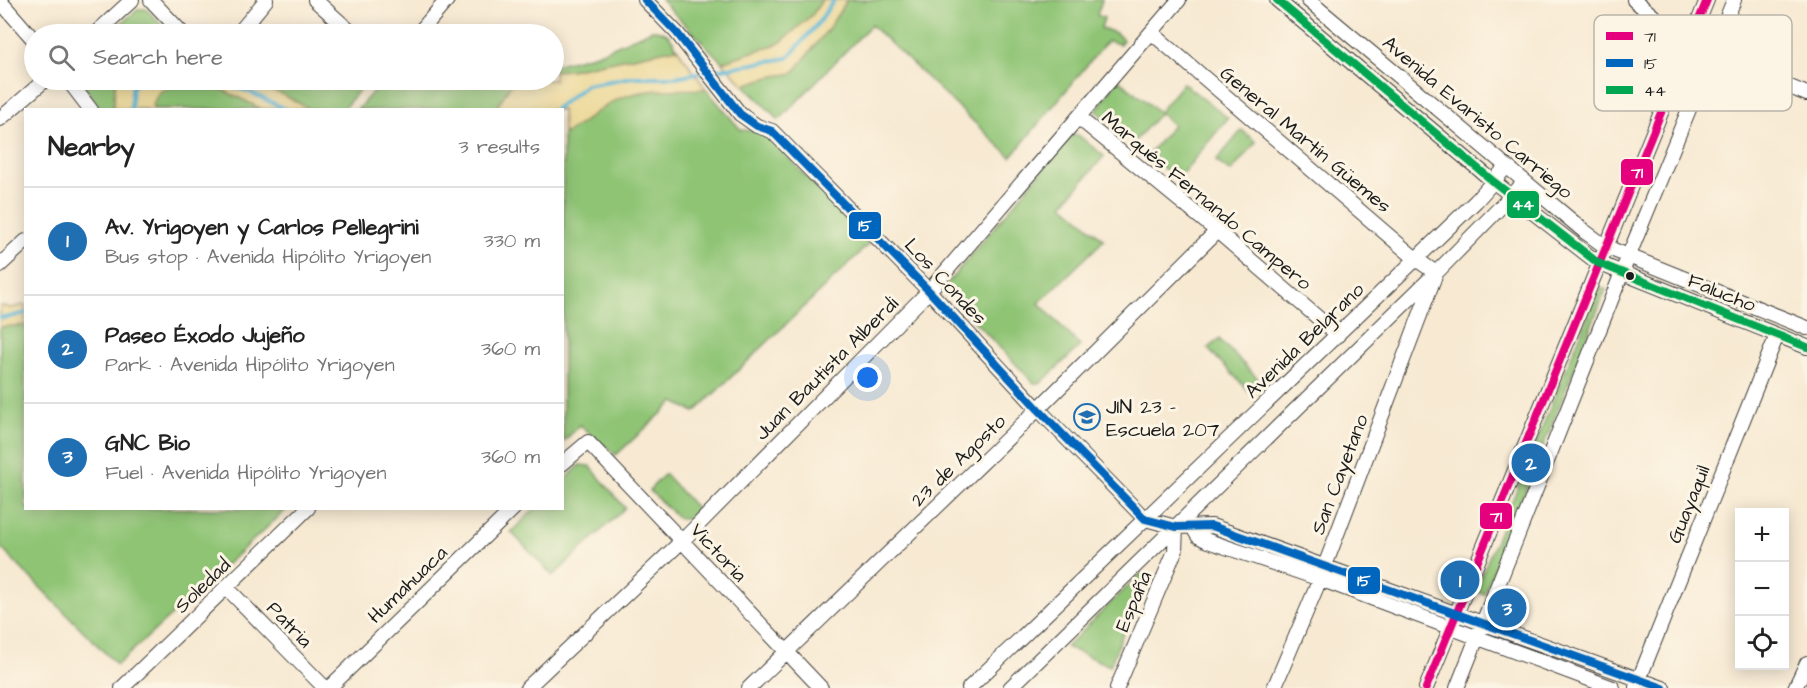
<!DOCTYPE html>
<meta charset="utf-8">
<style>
body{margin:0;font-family:"Architects Daughter",sans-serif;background:#f6f6f6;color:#222}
.controls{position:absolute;right:18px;bottom:18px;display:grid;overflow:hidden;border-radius:0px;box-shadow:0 3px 15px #0003}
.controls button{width:54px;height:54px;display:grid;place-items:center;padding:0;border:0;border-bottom:2px solid #e0e0e0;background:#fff;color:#222;font:30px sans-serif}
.you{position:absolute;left:868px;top:378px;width:21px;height:21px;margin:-15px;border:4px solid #fff;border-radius:50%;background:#1a73e8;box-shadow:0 0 0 9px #1a73e833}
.badge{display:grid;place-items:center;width:39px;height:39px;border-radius:50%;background:#1f6fb2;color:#fff;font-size:20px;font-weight:700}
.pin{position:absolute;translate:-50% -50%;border:3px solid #fff;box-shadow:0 2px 6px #0006}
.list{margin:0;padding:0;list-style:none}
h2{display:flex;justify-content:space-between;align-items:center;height:78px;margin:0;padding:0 24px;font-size:26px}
h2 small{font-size:20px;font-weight:400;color:#767676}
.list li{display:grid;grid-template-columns:39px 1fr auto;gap:18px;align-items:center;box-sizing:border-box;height:108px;padding:0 24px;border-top:2px solid #e0e0e0}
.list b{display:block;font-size:22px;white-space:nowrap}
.list p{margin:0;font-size:20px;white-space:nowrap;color:#767676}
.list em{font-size:20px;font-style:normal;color:#767676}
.icon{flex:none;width:33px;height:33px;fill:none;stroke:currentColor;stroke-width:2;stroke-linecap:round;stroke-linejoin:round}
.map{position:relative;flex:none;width:1807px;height:688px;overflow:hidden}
.search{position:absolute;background:#fff;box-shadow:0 3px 15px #0003;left:24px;top:24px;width:540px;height:66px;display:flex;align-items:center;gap:15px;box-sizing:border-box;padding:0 21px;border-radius:33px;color:#767676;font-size:22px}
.panel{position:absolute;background:#fff;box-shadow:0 3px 15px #0003;left:24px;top:108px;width:540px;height:402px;border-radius:0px}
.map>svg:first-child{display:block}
.green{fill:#8fc475;stroke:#567048;stroke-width:1.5}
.sand{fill:#eeda9e;stroke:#857b5d;stroke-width:1.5}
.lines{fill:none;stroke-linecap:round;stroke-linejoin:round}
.stream{stroke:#59b7d7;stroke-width:4}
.minor-casing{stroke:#3d3b37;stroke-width:16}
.minor{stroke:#fff;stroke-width:14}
.bus-1-casing{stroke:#fcf5e5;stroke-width:12}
.bus-2-casing{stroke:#fcf5e5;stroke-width:12}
.bus-3-casing{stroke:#fcf5e5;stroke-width:12}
.bus-1{stroke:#e5007d;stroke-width:8}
.bus-2{stroke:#0065bd;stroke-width:8}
.bus-3{stroke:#00a651;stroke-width:8}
.bus-dot{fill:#1c1c1c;stroke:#fcf5e5;stroke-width:2}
.labels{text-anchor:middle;stroke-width:6;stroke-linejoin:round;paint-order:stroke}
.street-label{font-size:20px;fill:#1c1c1c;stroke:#fcf5e5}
.poi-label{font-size:20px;fill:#1c1c1c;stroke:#fcf5e5;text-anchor:start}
.key{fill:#fcf5e5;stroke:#b9b4a9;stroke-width:1.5}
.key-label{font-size:16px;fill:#1c1c1c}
.line-badge{stroke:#fcf5e5;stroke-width:2}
.badge-label{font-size:16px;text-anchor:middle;font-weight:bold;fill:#fff}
</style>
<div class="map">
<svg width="1807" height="688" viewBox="0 0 1807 688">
<rect width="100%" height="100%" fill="#fcf5e5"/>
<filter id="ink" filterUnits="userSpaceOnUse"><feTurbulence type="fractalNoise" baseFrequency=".0167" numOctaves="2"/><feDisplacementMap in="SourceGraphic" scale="12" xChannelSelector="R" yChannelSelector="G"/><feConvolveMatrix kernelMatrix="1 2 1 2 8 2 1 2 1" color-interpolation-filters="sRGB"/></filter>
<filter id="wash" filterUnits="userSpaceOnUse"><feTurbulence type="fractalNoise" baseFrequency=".008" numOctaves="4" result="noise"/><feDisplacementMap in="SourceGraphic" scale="24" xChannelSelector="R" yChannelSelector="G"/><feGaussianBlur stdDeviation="1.35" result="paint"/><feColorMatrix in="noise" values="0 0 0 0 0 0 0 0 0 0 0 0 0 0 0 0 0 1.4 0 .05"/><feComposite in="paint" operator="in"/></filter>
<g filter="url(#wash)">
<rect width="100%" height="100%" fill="#f7e9d2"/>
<path class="green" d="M661 0H822L813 14 780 43 722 62Z
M847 0H1102L1097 15 1104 18 1101 28 1116 33 1123 40 1120 44 1107 41 1011 157 871 25 779 120 744 85 769 77 793 73 828 29Z
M139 9H146L171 34H107Z
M652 30C667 30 671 37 677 48L571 70 554 71V65L597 54Z
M1118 79 1159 112 1183 83 1228 118 1177 180 1148 155 1173 125 1160 113 1134 142 1096 111Z
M80 80H116L113 109H101Z
M238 80H368L342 110 310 109 279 93Z
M383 80H395L413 86 441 89 482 80H518L509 87 496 109 357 110Z
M182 81 209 83 262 109H153C152 92 168 87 182 81Z
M674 88 706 89 741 130 759 131 771 139 869 244 695 412 674 402 616 455 580 425 563 442V134C579 127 591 115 606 105 625 93 651 90 674 88Z
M1242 130 1256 142 1231 172 1216 161Z
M1072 135H1078L1104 156 1063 204 1104 240 1039 303 1080 346 1041 383H1034L947 293 946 285Z
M1600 287 1606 289 1484 594 1475 591Z
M25 325 26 508 287 509 117 665 0 547V327Z
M1219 339 1261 382 1250 392 1208 349Z
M580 465 590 466 625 508 553 576 511 532 535 509 562 508 563 482Z
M665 474 697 509 687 519H679L649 490Z
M1141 573 1145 577 1110 666 1066 647Z"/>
<path class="sand" d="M822 0H847L828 29 793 73 769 77 744 85 722 62 780 43 813 14Z
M677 48 706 89C675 91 643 86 614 101 595 110 582 126 563 134L562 110 496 109 509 87 518 80H554V71L571 70Z
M116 80H238L279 93 310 109H262L209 83 196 81H182L159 92 153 104V109H113Z
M25 305V325L0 327V306L11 308Z"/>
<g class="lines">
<path class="stream" d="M710 71 788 58 819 22 834 0
M214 80 250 92 287 110
M131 110 132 88 138 80
M554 110 586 85 633 77H675L703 72
M0 317 5 318 26 313"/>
</g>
</g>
<g filter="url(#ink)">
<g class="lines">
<defs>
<path id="minor" d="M151 0 183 34
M315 0 353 34
M645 0 677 33 740 114 757 126 772 131 929 291 1038 409 1145 519 1176 527 1212 526 1663 688
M1277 0 1494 182 1598 263 1807 347
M1308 0 1584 231 1606 247 1807 328
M1634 0 1689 46 1807 94
M0 1 34 40
M1152 33 1416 259 1436 273 1320 579 1274 688
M95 34 132 0
M238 34 266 0
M418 34 447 0
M68 80 91 110
M1079 118 1217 231 1338 335
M0 119 45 80
M0 265 26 241
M562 464 588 442 821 688
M1192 526 1198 536 1208 541 1320 579 1613 688
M227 588 325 688
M1636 687 1777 335
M122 688 308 508
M329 688 514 508
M527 688 682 541 929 291 1179 0
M749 688 1038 409 1217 231
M969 688 1416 259 1476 201 1506 167
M1010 688 1436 273 1525 182
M1117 688 1175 551 1176 527
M1426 688 1707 0
M1457 688 1629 255 1734 0
M1795 688 1807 663"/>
</defs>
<use href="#minor" class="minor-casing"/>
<use href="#minor" class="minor"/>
<defs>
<path id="bus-1" d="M1426 688 1707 0"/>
<path id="bus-2" d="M645 0 677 33 740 114 757 126 772 131 929 291 1038 409 1145 519 1176 527 1212 526 1663 688"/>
<path id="bus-3" d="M1277 0 1494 182 1598 263 1807 347"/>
</defs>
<use href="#bus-1" class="bus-1-casing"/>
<use href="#bus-2" class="bus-2-casing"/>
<use href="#bus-3" class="bus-3-casing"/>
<use href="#bus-1" class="bus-1"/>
<use href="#bus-2" class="bus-2"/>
<use href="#bus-3" class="bus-3"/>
</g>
</g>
<defs>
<symbol id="school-ring" viewBox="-11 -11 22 22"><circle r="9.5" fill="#fcf5e5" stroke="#1f6fb2" stroke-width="1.5"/><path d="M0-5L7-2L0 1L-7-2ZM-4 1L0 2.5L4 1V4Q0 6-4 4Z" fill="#1f6fb2"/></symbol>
</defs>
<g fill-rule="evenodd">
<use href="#school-ring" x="1072" y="402" width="30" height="30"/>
</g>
<circle class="bus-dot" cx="1630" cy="276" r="5"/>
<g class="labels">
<g class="street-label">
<text transform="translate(1478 117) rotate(40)" y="7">Avenida Evaristo Carriego</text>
<text transform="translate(1306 139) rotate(40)" y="7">General Martín Güemes</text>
<text transform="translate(1207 200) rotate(40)" y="7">Marqués Fernando Campero</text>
<text transform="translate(946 281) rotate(47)" y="7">Los Condes</text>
<text transform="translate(1722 292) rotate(22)" y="7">Falucho</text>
<text transform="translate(1304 340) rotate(-44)" y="7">Avenida Belgrano</text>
<text transform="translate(826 368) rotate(-45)" y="7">Juan Bautista Alberdi</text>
<text transform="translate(958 460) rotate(-44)" y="7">23 de Agosto</text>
<text transform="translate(1339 474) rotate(-69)" y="7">San Cayetano</text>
<text transform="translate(1688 504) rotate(-68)" y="7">Guayaquil</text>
<text transform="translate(719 552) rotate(47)" y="7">Victoria</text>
<text transform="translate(407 584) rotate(-44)" y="7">Humahuaca</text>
<text transform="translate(202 585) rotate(-44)" y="7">Soledad</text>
<text transform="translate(1133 601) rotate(-67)" y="7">España</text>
<text transform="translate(290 624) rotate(46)" y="7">Patria</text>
</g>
<g class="poi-label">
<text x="1106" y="413">JIN 23 -<tspan x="1106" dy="23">Escuela 207</tspan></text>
</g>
</g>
<rect x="1594" y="15" width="198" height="96" rx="9" class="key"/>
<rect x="1606" y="32" width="27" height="8" fill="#e5007d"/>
<rect x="1606" y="59" width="27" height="8" fill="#0065bd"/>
<rect x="1606" y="86" width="27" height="8" fill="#00a651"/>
<g class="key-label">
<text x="1644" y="42">71</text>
<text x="1644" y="69">15</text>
<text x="1644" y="96">44</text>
</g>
<g class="line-badge">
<rect x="1620" y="158" width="34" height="28" rx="6" fill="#e5007d"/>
<rect x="1506" y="190" width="34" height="29" rx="6" fill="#00a651"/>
<rect x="848" y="211" width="34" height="29" rx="6" fill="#0065bd"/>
<rect x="1479" y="502" width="34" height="28" rx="6" fill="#e5007d"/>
<rect x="1347" y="566" width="34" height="29" rx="6" fill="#0065bd"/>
</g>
<g class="badge-label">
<text x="1637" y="178">71</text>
<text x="1523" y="210">44</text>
<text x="865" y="231">15</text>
<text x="1496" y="522">71</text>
<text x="1364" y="586">15</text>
</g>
</svg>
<div class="controls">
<button>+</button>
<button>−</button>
<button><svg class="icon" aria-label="locate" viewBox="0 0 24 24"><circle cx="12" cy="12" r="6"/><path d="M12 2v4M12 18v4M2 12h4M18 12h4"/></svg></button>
</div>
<div class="you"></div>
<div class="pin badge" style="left:1460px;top:580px">1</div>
<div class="pin badge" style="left:1531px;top:463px">2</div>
<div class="pin badge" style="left:1507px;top:608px">3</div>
<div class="search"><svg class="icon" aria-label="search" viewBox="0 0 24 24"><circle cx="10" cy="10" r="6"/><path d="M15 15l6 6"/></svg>Search here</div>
<section class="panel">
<h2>Nearby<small>3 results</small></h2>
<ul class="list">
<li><span class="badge">1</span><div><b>Av. Yrigoyen y Carlos Pellegrini</b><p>Bus stop · Avenida Hipólito Yrigoyen</p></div><em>330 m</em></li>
<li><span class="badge">2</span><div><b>Paseo Éxodo Jujeño</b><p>Park · Avenida Hipólito Yrigoyen</p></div><em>360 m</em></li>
<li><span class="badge">3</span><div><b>GNC Bio</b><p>Fuel · Avenida Hipólito Yrigoyen</p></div><em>360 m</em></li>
</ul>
</section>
</div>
